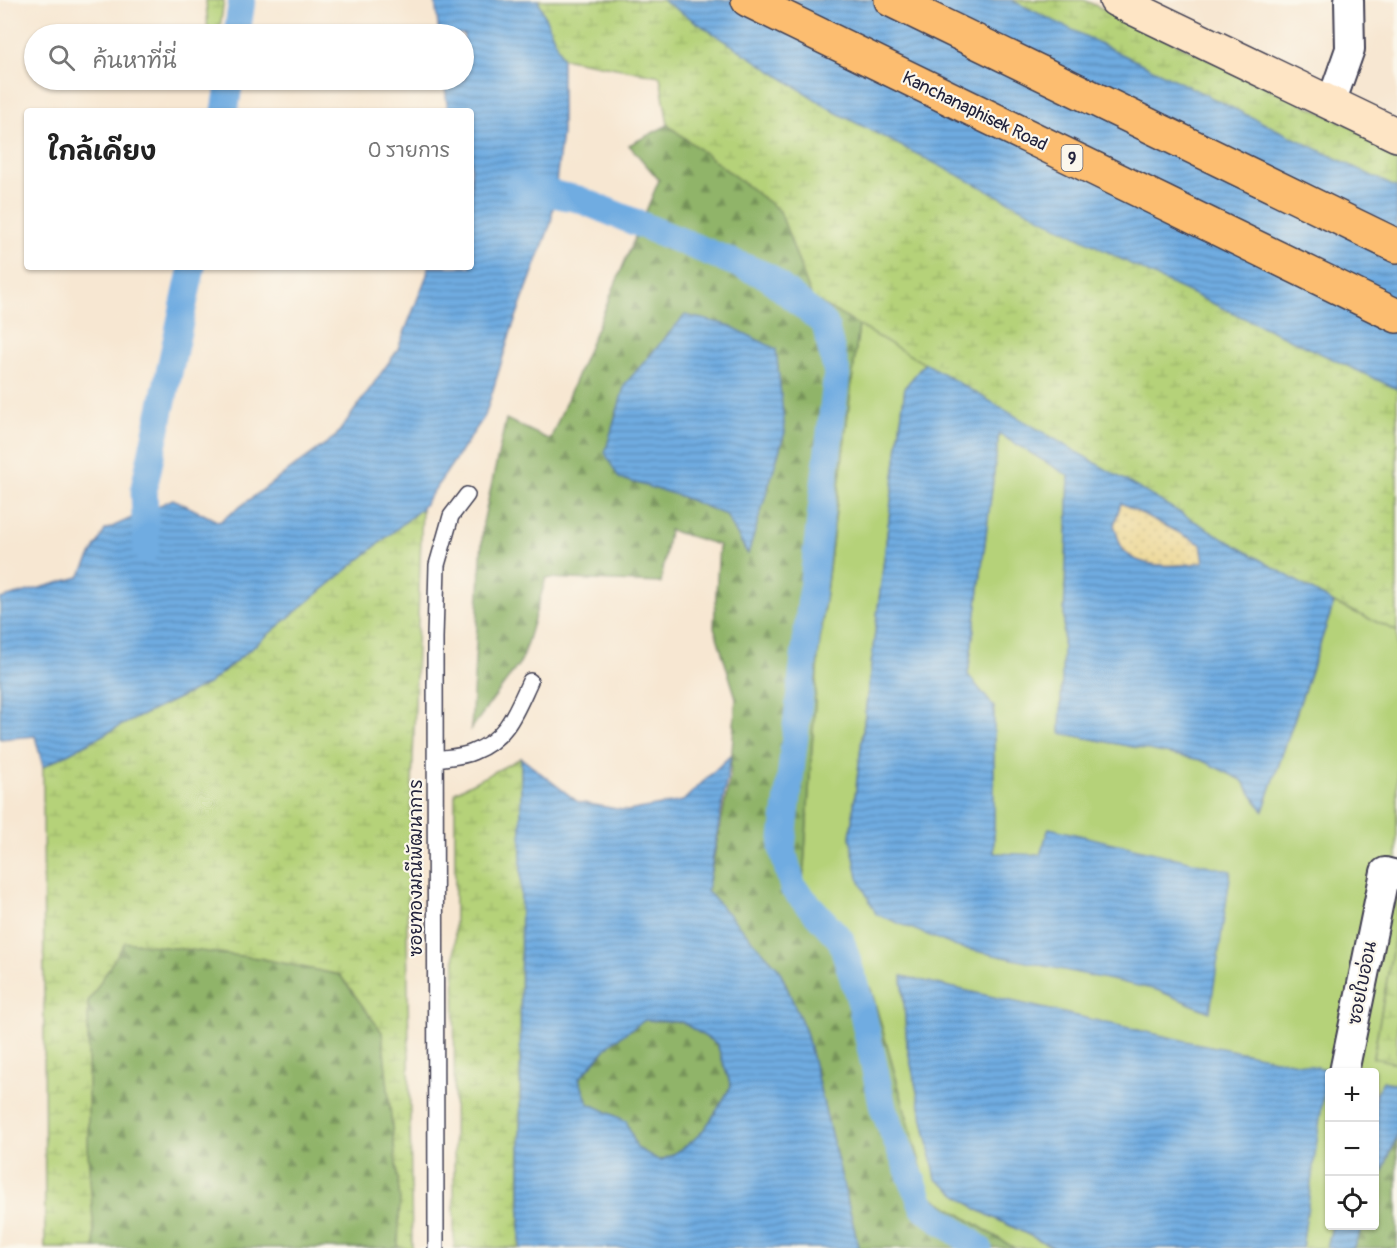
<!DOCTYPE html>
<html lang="th">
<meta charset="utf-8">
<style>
body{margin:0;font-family:Pangolin,"Playpen Sans Thai",sans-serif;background:#f2f2f2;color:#222}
.controls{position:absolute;right:18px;bottom:18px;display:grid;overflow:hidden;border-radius:6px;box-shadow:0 2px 4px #0004}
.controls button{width:54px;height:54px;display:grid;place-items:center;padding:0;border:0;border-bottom:2px solid #e0e0e0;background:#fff;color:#222;font:30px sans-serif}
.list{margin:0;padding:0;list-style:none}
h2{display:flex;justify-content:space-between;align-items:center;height:78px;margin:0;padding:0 24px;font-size:26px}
h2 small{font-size:20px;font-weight:400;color:#767676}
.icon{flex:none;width:33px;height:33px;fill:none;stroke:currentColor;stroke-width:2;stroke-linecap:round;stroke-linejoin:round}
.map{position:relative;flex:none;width:1397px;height:1248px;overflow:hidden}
.search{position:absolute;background:#fff;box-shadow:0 2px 4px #0004;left:24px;top:24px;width:450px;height:66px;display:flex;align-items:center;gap:15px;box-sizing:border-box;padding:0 21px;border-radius:33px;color:#767676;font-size:22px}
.panel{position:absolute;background:#fff;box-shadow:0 2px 4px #0004;left:24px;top:108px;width:450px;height:162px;border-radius:6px}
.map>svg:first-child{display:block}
.green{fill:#b5d279;stroke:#6c7a5a;stroke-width:1.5}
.forest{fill:url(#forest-firs);stroke:#596b52;stroke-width:1.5;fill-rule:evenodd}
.wetland{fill:url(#wetland-marsh);stroke:#6c7a5a;stroke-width:1.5}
.sand{fill:url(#sand-dots);stroke:#887e6c;stroke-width:1.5}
.water{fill:url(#water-rules);stroke:#48678e;stroke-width:1.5;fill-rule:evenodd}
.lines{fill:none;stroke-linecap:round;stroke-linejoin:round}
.canal{stroke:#6face1;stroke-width:27}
.lane-casing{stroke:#424052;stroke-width:18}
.street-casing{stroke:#424052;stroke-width:32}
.secondary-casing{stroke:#424052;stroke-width:36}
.highway-casing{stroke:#424052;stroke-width:36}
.lane{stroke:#fff;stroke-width:15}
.street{stroke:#fff;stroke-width:28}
.secondary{stroke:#fee5c5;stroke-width:33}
.highway{stroke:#fcbd6f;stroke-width:33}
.labels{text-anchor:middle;stroke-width:4.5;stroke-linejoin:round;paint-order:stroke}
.shield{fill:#fbf7ec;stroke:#636270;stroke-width:1.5}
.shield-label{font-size:16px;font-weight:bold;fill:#22223b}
.street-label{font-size:18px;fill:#22223b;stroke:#fbf7ec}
</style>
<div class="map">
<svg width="1397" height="1248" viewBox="0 0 1397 1248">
<defs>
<pattern id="forest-firs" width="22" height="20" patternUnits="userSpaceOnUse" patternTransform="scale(1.5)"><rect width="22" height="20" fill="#90b469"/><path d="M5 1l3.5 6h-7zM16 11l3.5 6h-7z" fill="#759258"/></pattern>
<pattern id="wetland-marsh" width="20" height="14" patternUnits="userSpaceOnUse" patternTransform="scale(1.5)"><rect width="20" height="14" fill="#b5d279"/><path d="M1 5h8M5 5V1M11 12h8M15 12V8" fill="none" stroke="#9bb46a"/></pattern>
<pattern id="sand-dots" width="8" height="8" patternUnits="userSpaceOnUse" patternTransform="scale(1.5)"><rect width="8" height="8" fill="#eeda9e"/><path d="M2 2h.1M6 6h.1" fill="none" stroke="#ccbb89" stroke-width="1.8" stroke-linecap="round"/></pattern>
<pattern id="water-rules" width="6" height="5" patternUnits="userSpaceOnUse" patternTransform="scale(1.5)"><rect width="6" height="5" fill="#6face1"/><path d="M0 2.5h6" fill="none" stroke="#5b8cb8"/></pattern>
</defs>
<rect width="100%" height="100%" fill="#fbf7ec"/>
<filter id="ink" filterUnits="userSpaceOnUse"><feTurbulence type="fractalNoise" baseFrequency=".0167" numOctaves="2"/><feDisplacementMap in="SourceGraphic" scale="12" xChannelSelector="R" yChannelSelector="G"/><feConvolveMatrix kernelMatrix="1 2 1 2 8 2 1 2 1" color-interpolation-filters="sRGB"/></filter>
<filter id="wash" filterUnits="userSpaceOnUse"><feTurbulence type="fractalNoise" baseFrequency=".008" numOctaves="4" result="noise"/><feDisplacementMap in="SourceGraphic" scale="24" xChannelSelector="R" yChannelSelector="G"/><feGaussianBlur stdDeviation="1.35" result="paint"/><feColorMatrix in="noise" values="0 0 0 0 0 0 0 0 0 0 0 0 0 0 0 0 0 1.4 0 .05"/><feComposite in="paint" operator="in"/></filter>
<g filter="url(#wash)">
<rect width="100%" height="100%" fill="#f7e7d2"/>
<path class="green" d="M859 324 925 363 905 387 850 837 1157 990 1209 1012 1049 829 1040 855 994 854V707L968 675 999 434 1069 475 1060 733 1201 760 1242 780 1263 811 1334 603 1397 631V924L1373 1057 1397 1063V1084L1383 1081 1375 1095 1374 1072H1330V1226H1332L1327 1248H1302L1326 1069 1190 1042 902 976 907 1046 936 1179 978 1210 1055 1248H1014L929 1195 871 989 802 897 818 657Z"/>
<path class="forest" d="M668 125 780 211 812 298 859 324 818 657 802 897 871 989 929 1195 1014 1248H859L806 1032 779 969 707 892 730 777 736 698 714 627 719 545 669 530 661 583 546 578 522 660 471 729 483 523 506 419 550 440 659 180 629 145ZM785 432 747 553 726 515 680 496Z
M124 942 259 958 340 975 382 1032 400 1200 398 1248H95L88 1154V1002Z
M645 1020 682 1022 717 1044 731 1086C709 1124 702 1142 660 1161L637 1148 626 1121 588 1103 579 1079 611 1043Z
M1397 1136V1248H1353L1363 1226H1374L1375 1190Z"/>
<path class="wetland" d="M206 0H224L219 34H208Z
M538 0H1084L1397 148V631L1334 603 812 298 780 211 668 125 660 76 562 58Z
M422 508 407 927 412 1248H398L400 1200 382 1032 340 975 259 958 125 942 88 1002V1154L95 1248H45L43 767 118 727 208 684Z
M521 758 520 1248H454L455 792Z
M1397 924V1063L1373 1058Z"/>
<path class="sand" d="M1121 502 1201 544 1204 562C1182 566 1142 570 1125 552 1119 546 1117 533 1114 525Z"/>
<path class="water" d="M435 0H538L562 58V133L551 223 511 331 485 416 422 508 208 684 118 727 43 767 35 736 0 739V599L79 577 105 530 173 499 219 522 336 436 397 351 427 275 428 267H471V111H448L444 80H464V34H439Z
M662 0H1011L1397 188V389L1160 279 835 112Z
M685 315 728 325 776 349 785 432 748 554 726 515 680 496 619 478 605 453 625 384Z
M925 363 1334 603 1263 811 1242 780 1201 760 1060 733 1069 476 999 434 968 675 994 707V853L1040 855 1049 828 1231 871 1210 1012 1157 990 957 947 876 914 858 878 850 837 905 387ZM1121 503 1201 544 1204 562C1182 566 1142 570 1125 552 1119 546 1117 533 1114 525Z
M731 755 707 891 779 969 806 1032 859 1248H520L521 758 578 802 628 811 683 801ZM645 1020 682 1022 717 1044 731 1086C710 1123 701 1142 660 1161L637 1148 626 1121 588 1103 579 1079 611 1043Z
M902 976 1190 1042 1327 1069 1302 1248H1055L978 1210 936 1179 907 1046Z
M1383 1081 1397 1084V1136L1375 1190V1095Z
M1332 1226H1363L1353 1248H1327Z"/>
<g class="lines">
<path class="canal" d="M237 34 242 0
M225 111 230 80
M518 187 578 199 767 276 825 324 837 373 782 848 793 888 841 940 861 1004 883 1108 923 1207 979 1248
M146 549 144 488 192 267"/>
</g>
</g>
<g filter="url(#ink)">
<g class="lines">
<defs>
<path id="lane" d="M436 759C448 757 462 757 473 752 507 739 516 711 530 681
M436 1248 435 638 437 565 451 516 467 495"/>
<path id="street" d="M1331 103 1350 49 1349 0
M1344 1072 1385 872 1397 875"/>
<path id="secondary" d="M1116 0 1397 135"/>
<path id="highway" d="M748 0 1397 316
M891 0 1397 246"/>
</defs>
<use href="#lane" class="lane-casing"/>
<use href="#street" class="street-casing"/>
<use href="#secondary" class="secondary-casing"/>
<use href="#highway" class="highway-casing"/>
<use href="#lane" class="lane"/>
<use href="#street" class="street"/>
<use href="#secondary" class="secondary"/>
<use href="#highway" class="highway"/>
</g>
</g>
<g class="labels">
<rect class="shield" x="1061.5" y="145" width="21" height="26" rx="4.5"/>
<g class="shield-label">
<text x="1072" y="164">9</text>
</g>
<g class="street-label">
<text transform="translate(975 111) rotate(26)" y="6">Kanchanaphisek Road</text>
<text transform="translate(416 868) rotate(-90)" y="6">ซอยทองมณีพัฒนาการ</text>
<text transform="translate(1362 983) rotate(-79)" y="6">ซอยใบอ่อน</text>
</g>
</g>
</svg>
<div class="controls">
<button>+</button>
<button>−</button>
<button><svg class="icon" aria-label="locate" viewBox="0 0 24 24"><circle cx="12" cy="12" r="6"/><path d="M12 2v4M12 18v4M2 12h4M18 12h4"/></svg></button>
</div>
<div class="search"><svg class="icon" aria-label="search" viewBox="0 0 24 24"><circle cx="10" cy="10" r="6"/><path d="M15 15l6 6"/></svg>ค้นหาที่นี่</div>
<section class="panel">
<h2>ใกล้เคียง<small>0 รายการ</small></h2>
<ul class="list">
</ul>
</section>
</div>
